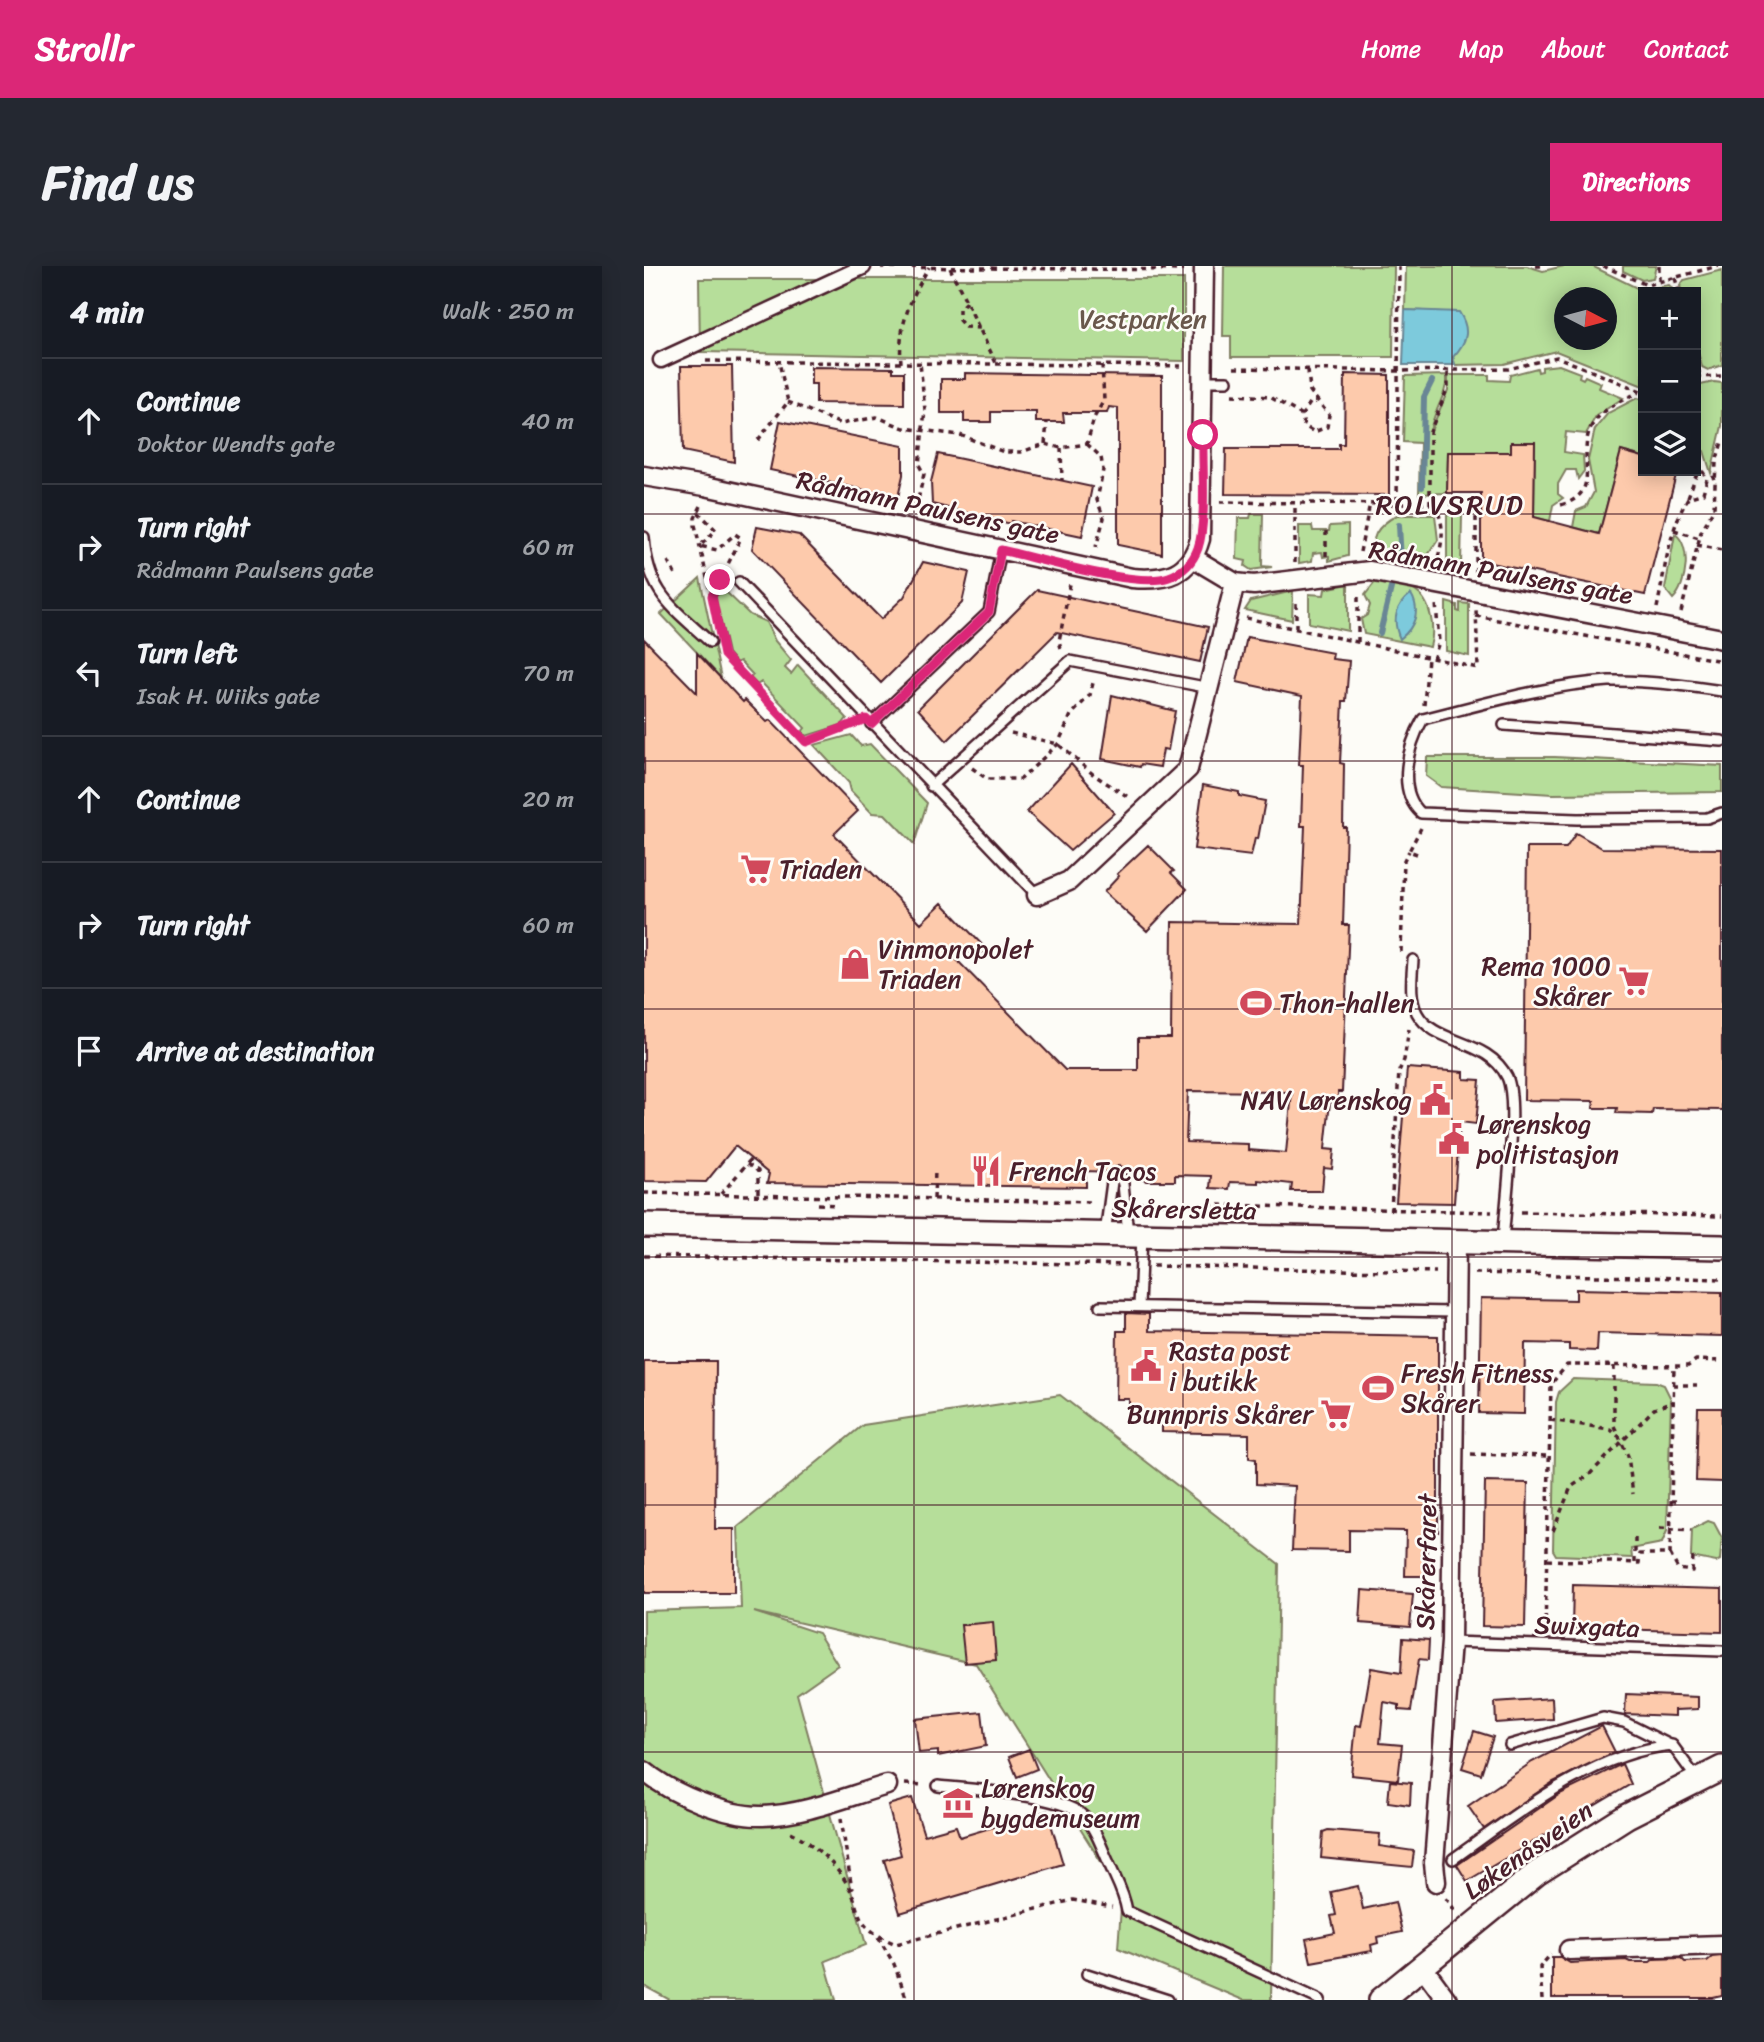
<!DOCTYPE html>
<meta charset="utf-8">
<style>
body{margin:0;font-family:Sriracha,sans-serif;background:#242831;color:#f1f3f6}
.controls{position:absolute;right:21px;top:21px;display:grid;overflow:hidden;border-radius:0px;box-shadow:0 4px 18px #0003}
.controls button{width:63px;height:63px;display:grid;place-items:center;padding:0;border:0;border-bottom:2px solid #363941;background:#171b24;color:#f1f3f6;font:35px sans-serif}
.compass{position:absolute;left:910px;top:21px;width:63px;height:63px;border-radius:50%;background:#171b24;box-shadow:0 4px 18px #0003;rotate:96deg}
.stop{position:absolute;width:21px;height:21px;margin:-16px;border:5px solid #db2777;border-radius:50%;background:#fff}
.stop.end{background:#db2777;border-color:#fff;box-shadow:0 2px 7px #0008}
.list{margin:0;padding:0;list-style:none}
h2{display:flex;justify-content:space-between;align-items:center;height:91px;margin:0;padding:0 28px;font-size:30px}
h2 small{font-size:23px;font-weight:400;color:#9ea1a6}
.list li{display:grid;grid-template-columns:46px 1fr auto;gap:21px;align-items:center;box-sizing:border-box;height:126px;padding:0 28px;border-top:2px solid #363941}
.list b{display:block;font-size:26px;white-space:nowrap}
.list p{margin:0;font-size:23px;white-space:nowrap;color:#9ea1a6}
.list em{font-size:23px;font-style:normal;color:#9ea1a6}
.icon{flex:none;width:38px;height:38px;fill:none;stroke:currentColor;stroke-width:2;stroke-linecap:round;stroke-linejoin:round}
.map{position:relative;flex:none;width:1078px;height:1734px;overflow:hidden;border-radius:0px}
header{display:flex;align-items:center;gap:42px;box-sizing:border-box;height:98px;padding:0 35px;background:#db2777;color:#fff}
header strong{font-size:33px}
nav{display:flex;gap:38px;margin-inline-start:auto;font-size:24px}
.intro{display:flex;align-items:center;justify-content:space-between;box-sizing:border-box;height:168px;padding:0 42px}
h1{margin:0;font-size:49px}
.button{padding:18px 32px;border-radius:0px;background:#db2777;color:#fff;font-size:24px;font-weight:700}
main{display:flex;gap:42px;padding:0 42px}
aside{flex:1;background:#171b24;border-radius:0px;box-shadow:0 4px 18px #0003}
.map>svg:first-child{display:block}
.green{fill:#b6de9a;stroke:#807e62;stroke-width:2;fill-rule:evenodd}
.water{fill:#7dcadc;stroke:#698695;stroke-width:2}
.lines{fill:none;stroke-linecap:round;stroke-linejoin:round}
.stream{stroke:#698695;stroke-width:6}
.building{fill:#fdcaac;stroke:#4a1f2b;stroke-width:2;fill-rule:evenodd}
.service-casing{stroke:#4a1f2b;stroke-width:14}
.pedestrian-casing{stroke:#4a1f2b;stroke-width:19}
.minor-casing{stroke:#4a1f2b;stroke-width:23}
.tertiary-casing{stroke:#4a1f2b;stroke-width:28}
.path{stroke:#4a1f2b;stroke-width:3.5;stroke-dasharray:5 5;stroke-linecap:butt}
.service{stroke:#fdfcf7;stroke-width:9}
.pedestrian{stroke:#fdfcf7;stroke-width:14}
.minor{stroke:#fdfcf7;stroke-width:18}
.tertiary{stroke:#fdfcf7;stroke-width:23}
.route{stroke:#db2777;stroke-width:9}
.grid{fill:none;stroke:#4a1f2b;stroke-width:2;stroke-opacity:0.55}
.labels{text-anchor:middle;stroke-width:5;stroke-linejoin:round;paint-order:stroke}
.park-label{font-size:26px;fill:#6a584c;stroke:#fdfcf7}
.street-label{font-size:26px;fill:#4a1f2b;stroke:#fdfcf7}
.poi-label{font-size:26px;fill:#4a1f2b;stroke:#fdfcf7;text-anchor:start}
.neighbourhood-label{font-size:28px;letter-spacing:2px;fill:#4a1f2b;stroke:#fdfcf7}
</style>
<header>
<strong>Strollr</strong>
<nav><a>Home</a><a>Map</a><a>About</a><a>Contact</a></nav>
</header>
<div class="intro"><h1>Find us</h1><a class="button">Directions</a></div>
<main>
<aside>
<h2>4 min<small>Walk · 250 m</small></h2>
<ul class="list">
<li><svg class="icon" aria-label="ahead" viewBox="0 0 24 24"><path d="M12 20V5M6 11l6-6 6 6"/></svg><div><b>Continue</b><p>Doktor Wendts gate</p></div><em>40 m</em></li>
<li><svg class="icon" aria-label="right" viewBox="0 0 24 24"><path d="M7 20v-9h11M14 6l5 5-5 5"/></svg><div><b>Turn right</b><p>Rådmann Paulsens gate</p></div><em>60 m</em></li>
<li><svg class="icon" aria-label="left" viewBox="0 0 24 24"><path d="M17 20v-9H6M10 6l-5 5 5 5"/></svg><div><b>Turn left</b><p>Isak H. Wiiks gate</p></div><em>70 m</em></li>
<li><svg class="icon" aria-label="ahead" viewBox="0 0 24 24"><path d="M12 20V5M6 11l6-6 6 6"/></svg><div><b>Continue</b></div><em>20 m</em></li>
<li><svg class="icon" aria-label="right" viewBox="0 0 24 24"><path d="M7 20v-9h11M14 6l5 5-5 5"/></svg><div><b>Turn right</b></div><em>60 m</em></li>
<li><svg class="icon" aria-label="arrive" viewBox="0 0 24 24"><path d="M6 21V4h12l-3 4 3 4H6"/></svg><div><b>Arrive at destination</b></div></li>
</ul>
</aside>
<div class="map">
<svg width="1078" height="1734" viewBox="0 0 1078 1734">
<rect width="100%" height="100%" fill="#fdfcf7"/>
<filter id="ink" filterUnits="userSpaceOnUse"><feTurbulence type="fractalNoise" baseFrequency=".0143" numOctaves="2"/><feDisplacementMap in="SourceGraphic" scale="14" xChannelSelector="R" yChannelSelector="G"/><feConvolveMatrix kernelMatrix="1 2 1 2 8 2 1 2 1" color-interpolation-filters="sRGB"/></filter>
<g filter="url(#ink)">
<path class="green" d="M580 0H750L749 91H587V70H579Z
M762 0H883L899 5 920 0H948L997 24 1025 19 1031 26H999V120L912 85 860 98 811 99 809 91 815 47 761 44ZM920 32H962V74H920Z
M979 0H1012L1009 12 998 14 979 5Z
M1078 4V99L1064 104 1058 101 1052 79V26H1038L1036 20 1040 14Z
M55 13H540V95L56 86Z
M915 99 936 107 935 111 939 113 941 110 957 117 955 122 979 132 952 150 942 168 922 166 920 186 939 189 940 205 934 213 932 204H922L914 218V228L919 232 909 239 906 255 890 251 891 176H867V186H804L803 227 775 228 776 177 759 176 761 110 803 109C803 131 788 146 786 167L804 124V109H845V114L865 115 866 109 893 102 894 106 898 105V101Z
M1070 116 1078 117V160L1067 207 1060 185 1052 186V120Z
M993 132 999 133V191L977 185 955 268 929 261 932 245 942 241 950 226 944 194 951 163 964 147Z
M607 248H619L618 300 628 301 607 304 601 300 602 295 593 293 594 252H606Z
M753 249H791L794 274 782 292 785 306 732 295C724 272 733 260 753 249Z
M803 249H818L817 300 813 299 812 304 803 301Z
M704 259V290L685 295V290L679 291 678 286 669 287 668 295 655 297V260H668L669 265H685L686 260Z
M1031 268C1048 279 1043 320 1029 333L1021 323Z
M56 312 77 412 17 348Z
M732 315C743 318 761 319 771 325 788 335 791 364 786 381L720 368 717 353 723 349 726 339 721 329Z
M704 318V365L665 357V328L680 329 681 323Z
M79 323 106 349 122 356 131 375 147 394 141 402 147 408 154 399 203 452 198 459 162 470 158 466 161 462 117 416 113 419 106 412 109 409 96 395 92 397 84 387 71 331Z
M649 325 648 354 601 344 607 335Z
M802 336 813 339V345L816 346V337L825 338V390L802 385Z
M207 469 217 480 226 478 283 537 270 578 241 548 228 547 207 525 205 517 170 479Z
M783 491H911L1078 500V526L909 528 797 521 782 510Z
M929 1113 1012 1116 1020 1119 1027 1133 1023 1265 1018 1277 987 1283 988 1292 912 1289 909 1284 912 1136 915 1126Z
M416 1129 635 1298 627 1734H599L474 1682 478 1629 332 1398 110 1346 174 1367 194 1399 153 1428 222 1679 181 1695 192 1734H26L0 1720V1345L97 1342 94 1261 219 1159Z
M1064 1255 1070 1257 1078 1272 1076 1294 1072 1296 1047 1291 1048 1263Z"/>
<path class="water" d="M761 44 815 46C827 64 823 76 809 91L811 99H759Z
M767 328C777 345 771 361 756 373 748 355 751 339 767 328Z"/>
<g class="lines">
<path class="stream" d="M778 221 780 131 788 115
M755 259 757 295
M736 367 747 322"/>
</g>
<path class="building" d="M37 100H88L90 196 39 185Z
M167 101 249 102V106H260V138L172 137V118H167Z
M321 107 518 110V288L474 279V142L465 141 463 147H419L420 156H392V146H347V156H320V147H297V113H321Z
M701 108 745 109V229L581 228 582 183H695V178H700Z
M136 155 259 180V209L254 231 126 204Z
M867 176H891L890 251 955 268 977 185 999 191V205H1033L1001 329 837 295V227H803L804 186H867Z
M294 188 448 221 438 270 367 255V258L288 238 287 216Z
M113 261 155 269 237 353 260 331 279 296 325 306 318 337 237 417 108 283Z
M393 324 564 361 556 396 413 366 303 475 274 443Z
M603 371 689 387 688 393 705 395 702 435H699L696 497 700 498 699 561H702L699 659H705L698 826H694V837L686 836 681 883 690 884 688 903 680 902 678 925H647L648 918 614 914V917L586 916 585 923 566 922 567 910 531 909V915H503L494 912 495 906H482L475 899 467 906 442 905V921L123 917 125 908 91 880 62 916 0 915V373L53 427V387L99 436 101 434 123 456 126 454 214 545 190 568 277 657 298 637 346 687H306L421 804H494V772H527L528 656 657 658 661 560H657L659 499H655L658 430 593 416ZM544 825 648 826 642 887 604 884V878L542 876Z
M468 429 531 445 524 484 519 483 516 501 497 498 496 501 458 493Z
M427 498 470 547 426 585 383 546Z
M559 519 595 526V530L621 535 614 573 611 572 607 590 550 583Z
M932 567 958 582 1078 583V844L1009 843 1008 848 972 847 973 842H949L950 835 880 834 883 582H922Z
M504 579 530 605 527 607 543 623 503 665 460 626 475 610 473 608Z
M763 802 820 806V813L836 814 832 858 816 856 810 937 752 936Z
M932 1023 1078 1026V1070L954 1067 953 1085 925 1084V1078L881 1077 880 1148 835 1147 837 1032 932 1034Z
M482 1047 505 1048V1065L794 1070V1266H783L782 1310H761L762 1265 705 1264V1285L648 1284 651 1220 612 1218V1193L605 1192V1168L518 1166V1150H485V1133H472L473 1065H482Z
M0 1095H72L71 1263H90V1327H0Z
M1054 1142H1078V1216L1052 1215Z
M841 1216 884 1217 881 1361 838 1360Z
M929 1319 1078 1323V1366L928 1362Z
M718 1324 769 1328 766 1361 716 1357Z
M349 1356 352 1394 321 1397 317 1359Z
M759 1372 785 1374 784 1394 775 1393 767 1445 755 1444V1439L740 1436 736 1477 758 1479 754 1514 707 1509 712 1459 717 1460 727 1402 757 1407Z
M982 1428 1054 1431V1443L1031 1444V1450L981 1448Z
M908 1432 909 1453 852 1457 851 1436Z
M338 1446 342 1480 294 1490V1485L275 1487 271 1453Z
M958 1460 971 1486 909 1516 840 1563 824 1540 888 1496Z
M830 1465 849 1471 837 1508 818 1502Z
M385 1483 393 1503 373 1511 365 1491Z
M978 1498 987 1518 823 1615 813 1599 916 1528Z
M746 1515 767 1517 766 1539 744 1536Z
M268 1532 280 1569 312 1560 316 1571 403 1545 419 1598 256 1647 240 1594 257 1589 244 1539Z
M684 1564 736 1568 735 1580 770 1585 768 1601 677 1592 679 1566Z
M714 1620 719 1643 751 1636 758 1666 733 1671 734 1677 727 1679 728 1685 667 1696 662 1673 691 1667 687 1650 692 1649 687 1626Z
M1078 1690V1730L1069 1732H908V1691H916L926 1697 982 1694 986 1696H1006L1010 1693 1037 1692 1041 1696 1063 1695 1068 1691Z"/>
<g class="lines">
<defs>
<path id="service" d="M558 115H583
M0 271C4 327 27 340 66 376
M95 316 393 629
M1078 425C1041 419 1002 414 965 415 902 419 840 438 779 453 764 479 752 524 777 547L933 553 1063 552 1078 547
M227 458 345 346 357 284
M860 459 1078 475
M287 520 426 395 566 422
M769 694C768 710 765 732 773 747 790 779 844 772 863 811 875 836 861 942 859 976
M475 906 479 918 484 968
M461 968 468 916 475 906
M456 1040 810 1046
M495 1040 498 970
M807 1376 1078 1385
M866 1479 959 1452 980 1456 1026 1479
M294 1520C326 1523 415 1529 437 1548 450 1558 457 1580 464 1595 471 1612 480 1626 483 1645L676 1734
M809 1593C873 1548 948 1487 1028 1479L1053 1513
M443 1708 524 1734"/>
<path id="pedestrian" d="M17 94 219 1"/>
<path id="minor" d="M0 210 61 220 488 312C522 315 546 309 556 273L560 0
M549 292 591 317 610 319 726 305 1078 373
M393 629 425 615 544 503 591 317
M0 1505C28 1528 82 1551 119 1550 160 1549 204 1530 243 1519
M792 1616 790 1597 807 1376 812 977
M925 1684 1078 1679
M778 1700 803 1734"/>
<path id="tertiary" d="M0 959 1078 981
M737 1734 893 1607 983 1550 1078 1502"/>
</defs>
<use href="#service" class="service-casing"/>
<use href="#pedestrian" class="pedestrian-casing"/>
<use href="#minor" class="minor-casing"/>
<use href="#tertiary" class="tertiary-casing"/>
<path class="path" d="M755 0 753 238H832V307
M892 0H902
M959 0 1003 19 1074 0
M1015 0V17
M237 1 540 4
M306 2 352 97
M1031 12 1035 26
M322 36 315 43V54L321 61 336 62
M1052 93 1056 110
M62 95 540 100
M257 97C254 59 266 34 285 1
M590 102 754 105 864 103 913 91 999 126
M664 104 666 125 685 149 683 161 670 166 660 160 658 149 666 137 672 136
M1052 111 1078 110
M588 129 626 131 658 149
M144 136 197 158 233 151 260 162 316 169 360 186H377L401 178 417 182 443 178 450 152 460 134 458 99
M114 174 144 136 135 96
M401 178 403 156
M443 178 457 191 459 204 453 234 460 252 452 281
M417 182 418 215
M1044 231 1053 207 1059 206 1063 213
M576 236 753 238
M786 238V166L804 121V104
M790 238C802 259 799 276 792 298
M917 239C960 227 932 192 947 161 957 143 977 135 995 126
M57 240 51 252V259L75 364
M272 242 280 208 275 199 281 144 276 97
M54 246 72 264 56 280 73 284 91 268 97 272 68 330
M1030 264 1055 272
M1053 279 1078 284
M716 286 726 237
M682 290V265
M24 295 31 308
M651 297V237
M1013 342C1021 305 1024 266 1044 232L1059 227 1063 213 1071 211
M1037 346 1057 266 1070 242 1072 196 1078 176
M832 350 1078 395
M602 352 834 402 832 343
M652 362V332
M714 376V326
M79 382 80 389 162 476 213 458
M417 382 415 375 426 318
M789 393 795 376 792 337
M780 439 784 392
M367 467 414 478 450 509 486 532
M328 502 343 513H377L414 478 427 449 446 429 450 413
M773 588 765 585 777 562
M757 686 760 594 765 585
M103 898 114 905V929
M0 927 449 936
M77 928 107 893
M290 933 291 904
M495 937 848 946
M174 938 194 939
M747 945 755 805 760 794 765 763
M877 946 1078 950
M0 990 484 999
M509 1000 792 1006
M831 1007 1078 1013
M970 1100V1160L984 1190 989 1228
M1029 1119H1053
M906 1154 966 1163 974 1170
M827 1188 905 1190
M1027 1235H1036
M1016 1262 1047 1264
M909 1265 927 1221 945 1209 1010 1143 1029 1136
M1026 1288 1034 1303 1048 1305 1049 1291
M903 1294 995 1297 996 1288H1026L1030 1100
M991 1297V1272
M901 1365 907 1118 923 1099 1044 1100 1052 1094 1078 1095
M261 1518 281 1519
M197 1552 208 1624
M147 1566C172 1579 196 1602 208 1627 211 1634 212 1642 215 1648 221 1664 238 1672 252 1678L429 1634 468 1641
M802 1632 812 1646
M234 1671 250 1698 263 1734
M898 1734 896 1701 907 1688"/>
<use href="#service" class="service"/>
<use href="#pedestrian" class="pedestrian"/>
<use href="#minor" class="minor"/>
<use href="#tertiary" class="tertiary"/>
</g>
</g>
<g class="lines" filter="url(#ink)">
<path class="route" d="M76 314 68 330 80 389 162 476 222 453 227 458 345 346 357 284C393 292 494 323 525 311 539 306 549 296 554 282 563 256 558 198 559 169"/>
</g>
<path class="grid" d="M270 0V1734M539 0V1734M808 0V1734M0 248H1078M0 495H1078M0 743H1078M0 991H1078M0 1239H1078M0 1486H1078"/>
<defs>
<symbol id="supermarket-bare" viewBox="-9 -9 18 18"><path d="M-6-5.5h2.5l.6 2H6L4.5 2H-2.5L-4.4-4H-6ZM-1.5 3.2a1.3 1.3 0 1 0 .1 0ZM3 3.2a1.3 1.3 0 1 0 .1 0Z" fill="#d1495b" stroke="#fdfcf7" stroke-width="2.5" paint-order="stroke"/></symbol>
<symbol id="shop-bare" viewBox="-9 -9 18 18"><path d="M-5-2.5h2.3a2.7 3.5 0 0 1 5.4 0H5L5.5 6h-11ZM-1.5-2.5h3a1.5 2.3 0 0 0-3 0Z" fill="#d1495b" stroke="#fdfcf7" stroke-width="2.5" paint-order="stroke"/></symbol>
<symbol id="stadium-bare" viewBox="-9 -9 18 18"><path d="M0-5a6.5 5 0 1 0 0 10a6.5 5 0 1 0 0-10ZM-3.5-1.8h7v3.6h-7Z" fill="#d1495b" stroke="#fdfcf7" stroke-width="2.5" paint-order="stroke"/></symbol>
<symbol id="civic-bare" viewBox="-9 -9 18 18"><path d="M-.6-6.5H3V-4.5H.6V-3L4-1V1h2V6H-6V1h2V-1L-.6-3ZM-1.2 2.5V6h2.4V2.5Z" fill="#d1495b" stroke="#fdfcf7" stroke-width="2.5" paint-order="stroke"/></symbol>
<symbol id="restaurant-bare" viewBox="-9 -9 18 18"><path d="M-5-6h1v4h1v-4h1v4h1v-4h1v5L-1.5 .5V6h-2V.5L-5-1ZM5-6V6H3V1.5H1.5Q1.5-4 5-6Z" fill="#d1495b" stroke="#fdfcf7" stroke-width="2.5" paint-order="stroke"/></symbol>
<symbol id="museum-bare" viewBox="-9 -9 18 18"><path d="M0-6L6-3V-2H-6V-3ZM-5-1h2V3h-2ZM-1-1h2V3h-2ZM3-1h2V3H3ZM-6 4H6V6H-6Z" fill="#d1495b" stroke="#fdfcf7" stroke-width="2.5" paint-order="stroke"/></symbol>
</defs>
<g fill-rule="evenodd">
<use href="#supermarket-bare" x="90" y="581" width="44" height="44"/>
<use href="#shop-bare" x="189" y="676" width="44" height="44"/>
<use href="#supermarket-bare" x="968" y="693" width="44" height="44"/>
<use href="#stadium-bare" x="590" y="715" width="44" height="44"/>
<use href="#civic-bare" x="769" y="812" width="44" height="44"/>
<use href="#civic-bare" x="788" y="851" width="44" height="44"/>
<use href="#restaurant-bare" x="320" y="883" width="44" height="44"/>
<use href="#civic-bare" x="480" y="1078" width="44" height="44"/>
<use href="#stadium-bare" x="712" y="1100" width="44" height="44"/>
<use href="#supermarket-bare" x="670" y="1126" width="44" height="44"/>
<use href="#museum-bare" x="292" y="1515" width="44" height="44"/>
</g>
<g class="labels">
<g class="park-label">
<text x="499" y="62">Vestparken</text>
</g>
<g class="street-label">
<text transform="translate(284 241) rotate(12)" y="9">Rådmann Paulsens gate</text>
<text transform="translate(857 306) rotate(10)" y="9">Rådmann Paulsens gate</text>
<text transform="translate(540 943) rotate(1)" y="9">Skårersletta</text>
<text transform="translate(782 1296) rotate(-89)" y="9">Skårerfaret</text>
<text transform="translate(943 1360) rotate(2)" y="9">Swixgata</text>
<text transform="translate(884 1584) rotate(-35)" y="9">Løkenåsveien</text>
</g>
<g class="poi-label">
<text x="135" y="612">Triaden</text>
<text x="234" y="692">Vinmonopolet<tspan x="234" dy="30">Triaden</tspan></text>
<text x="967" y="709" text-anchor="end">Rema 1000<tspan x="967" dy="30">Skårer</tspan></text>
<text x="635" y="746">Thon-hallen</text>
<text x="768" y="843" text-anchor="end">NAV Lørenskog</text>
<text x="833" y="867">Lørenskog<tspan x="833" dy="30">politistasjon</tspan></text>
<text x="365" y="914">French Tacos</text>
<text x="525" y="1094">Rasta post<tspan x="525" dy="30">i butikk</tspan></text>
<text x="757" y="1116">Fresh Fitness<tspan x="757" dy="30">Skårer</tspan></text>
<text x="669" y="1157" text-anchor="end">Bunnpris Skårer</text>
<text x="337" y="1531">Lørenskog<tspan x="337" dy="30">bygdemuseum</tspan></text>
</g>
<g class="neighbourhood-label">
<text x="806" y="248">ROLVSRUD</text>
</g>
</g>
</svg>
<div class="controls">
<button>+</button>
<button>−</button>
<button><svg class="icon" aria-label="layers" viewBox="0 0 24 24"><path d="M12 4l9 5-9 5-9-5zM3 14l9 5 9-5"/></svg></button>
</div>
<svg class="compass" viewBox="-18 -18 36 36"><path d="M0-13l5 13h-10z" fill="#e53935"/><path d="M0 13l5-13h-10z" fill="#9ea1a6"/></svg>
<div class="stop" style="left:559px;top:169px"></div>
<div class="stop end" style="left:76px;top:314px"></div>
</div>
</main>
